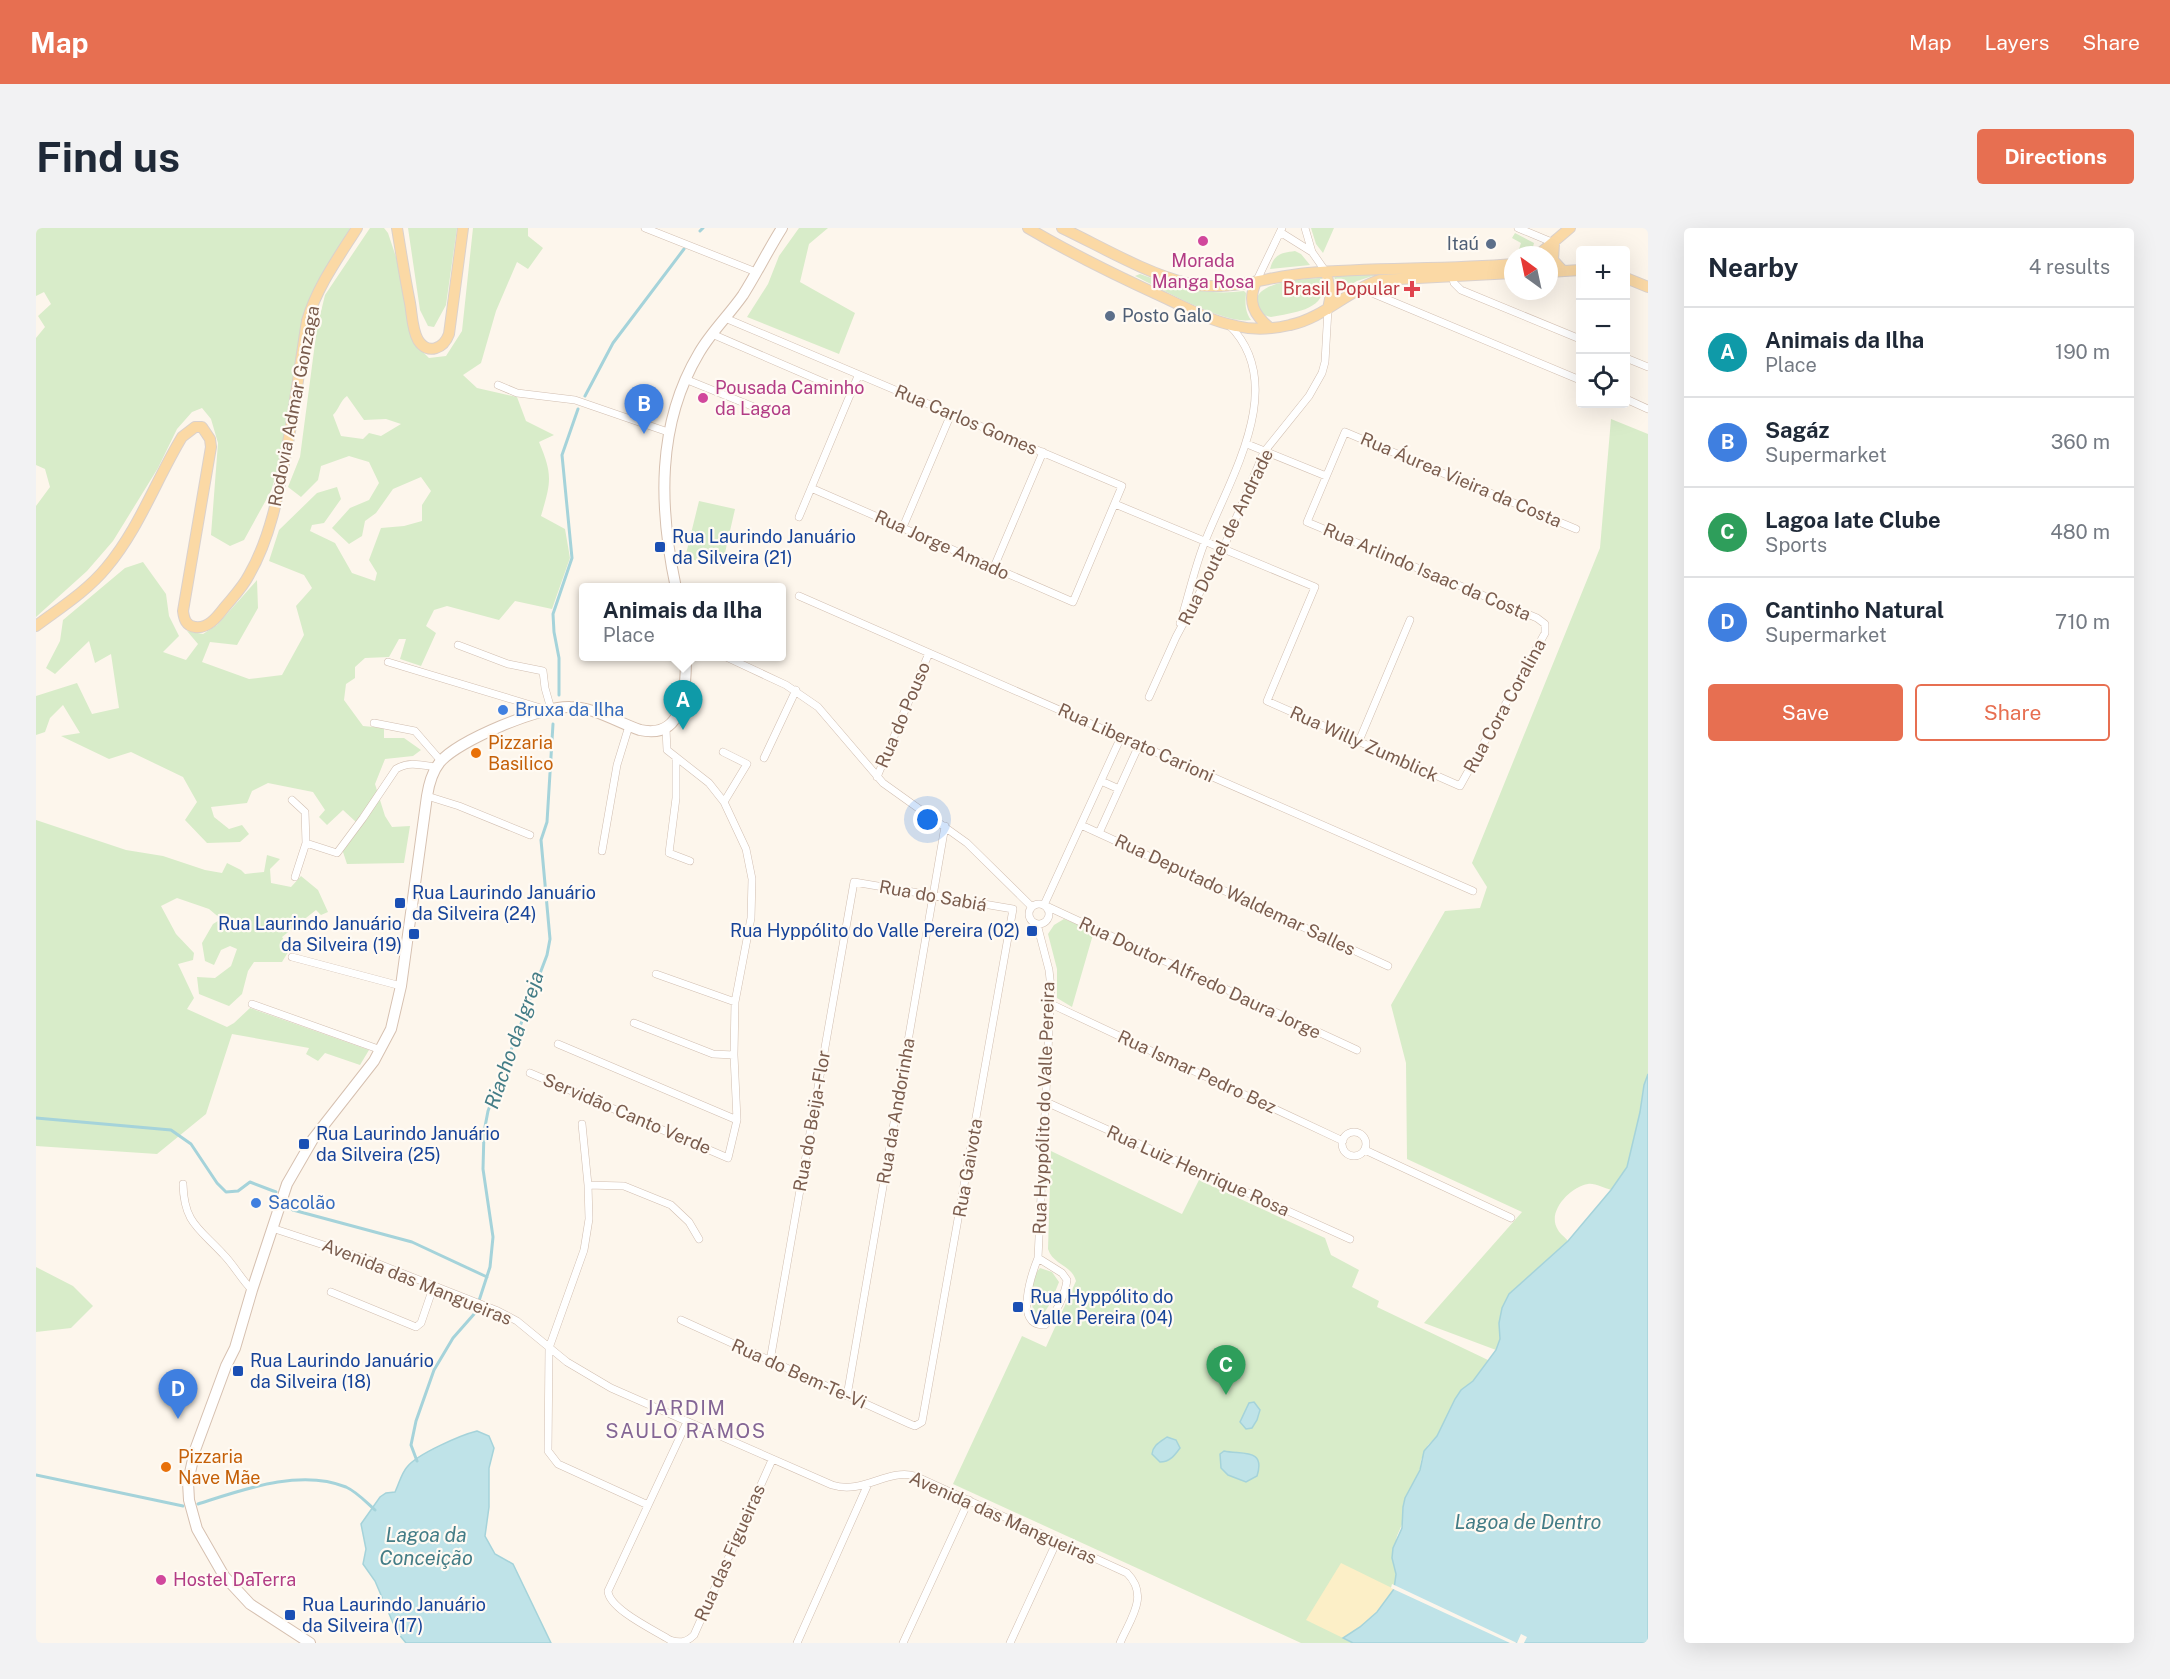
<!DOCTYPE html>
<meta charset="utf-8">
<style>
body{margin:0;font-family:"Public Sans",sans-serif;background:#f2f2f3;color:#1f2937}
.controls{position:absolute;right:18px;top:18px;display:grid;overflow:hidden;border-radius:6px;box-shadow:0 6px 24px #0002}
.controls button{width:54px;height:54px;display:grid;place-items:center;padding:0;border:0;border-bottom:2px solid #e0e1e3;background:#fff;color:#1f2937;font:30px sans-serif}
.compass{position:absolute;left:1468px;top:18px;width:54px;height:54px;border-radius:50%;background:#fff;box-shadow:0 6px 24px #0002;rotate:327deg}
.you{position:absolute;left:892px;top:592px;width:21px;height:21px;margin:-15px;border:4px solid #fff;border-radius:50%;background:#1a73e8;box-shadow:0 0 0 9px #1a73e833}
.badge{display:grid;place-items:center;width:39px;height:39px;border-radius:50%;background:#e76f51;color:#fff;font-size:20px;font-weight:700}
.pin{position:absolute;translate:-50% -50px;filter:drop-shadow(0 2px 3px #0008)}
.pin::after{content:'';position:absolute;top:32px;width:21px;height:18px;background:inherit;clip-path:polygon(0 0,100% 0,50% 100%)}
.popup{position:absolute;left:543px;top:355px;width:207px;height:78px;box-sizing:border-box;display:grid;place-content:center;border-radius:6px;background:#fff;filter:drop-shadow(0 2px 4px #0005);font-size:20px;white-space:nowrap;color:#747a83}
.popup b{font-size:22px;color:#1f2937}
.popup::after{content:'';position:absolute;left:50%;top:100%;margin-left:-12px;border:12px solid transparent;border-top-color:#fff}
.list{margin:0;padding:0;list-style:none}
h2{display:flex;justify-content:space-between;align-items:center;height:78px;margin:0;padding:0 24px;font-size:26px}
h2 small{font-size:20px;font-weight:400;color:#747a83}
.list li{display:grid;grid-template-columns:39px 1fr auto;gap:18px;align-items:center;box-sizing:border-box;height:90px;padding:0 24px;border-top:2px solid #e0e1e3}
.list b{display:block;font-size:22px;white-space:nowrap}
.list p{margin:0;font-size:20px;white-space:nowrap;color:#747a83}
.list em{font-size:20px;font-style:normal;color:#747a83}
.actions{display:flex;gap:12px;padding:18px 24px}
.actions a{flex:1;padding:14px 0;border:2px solid #e76f51;border-radius:6px;text-align:center;font-size:21px;color:#e76f51}
.actions .main{background:#e76f51;color:#fff}
.icon{flex:none;width:33px;height:33px;fill:none;stroke:currentColor;stroke-width:2;stroke-linecap:round;stroke-linejoin:round}
.map{position:relative;flex:none;width:1612px;height:1415px;overflow:hidden;border-radius:6px}
header{display:flex;align-items:center;gap:36px;box-sizing:border-box;height:84px;padding:0 30px;background:#e76f51;color:#fff}
header strong{font-size:28px}
nav{display:flex;gap:33px;margin-inline-start:auto;font-size:21px}
.intro{display:flex;align-items:center;justify-content:space-between;box-sizing:border-box;height:144px;padding:0 36px}
h1{margin:0;font-size:42px}
.button{padding:15px 27px;border-radius:6px;background:#e76f51;color:#fff;font-size:21px;font-weight:700}
main{display:flex;gap:36px;padding:0 36px}
aside{flex:1;background:#fff;border-radius:6px;box-shadow:0 6px 24px #0002}
.map>svg:first-child{display:block}
.green{fill:#d8ecc9;fill-rule:evenodd}
.sand{fill:#fcefc7}
.water{fill:#bfe3e8;stroke:#a5d3da;stroke-width:1.5}
.pier{fill:#fdf6ec}
.lines{fill:none;stroke-linecap:round;stroke-linejoin:round}
.stream{stroke:#a5d3da;stroke-width:3}
.street-casing{stroke:#d1beb0;stroke-width:8}
.secondary-casing{stroke:#d6c0b0;stroke-width:12}
.primary-casing{stroke:#dad1cd;stroke-width:12}
.street{stroke:#fff;stroke-width:7}
.secondary{stroke:#fff;stroke-width:10}
.primary{stroke:#fbd9a5;stroke-width:10}
.hotel-dot{fill:#d1479c;stroke:#fffaf3;stroke-width:2}
.service-dot{fill:#5c6f8a;stroke:#fffaf3;stroke-width:2}
.health-dot{fill:#e0444e;stroke:#fffaf3;stroke-width:2}
.transit-dot{fill:#1a4fb4;stroke:#fffaf3;stroke-width:2}
.shop-dot{fill:#3f7fe0;stroke:#fffaf3;stroke-width:2}
.food-dot{fill:#e8710a;stroke:#fffaf3;stroke-width:2}
.labels{text-anchor:middle;stroke-width:4.5;stroke-linejoin:round;paint-order:stroke}
.service-label{font-size:18px;fill:#4e5e75;stroke:#fffaf3;text-anchor:end}
.hotel-label{font-size:18px;fill:#b23c85;stroke:#fffaf3;text-anchor:start}
.health-label{font-size:18px;fill:#be3a42;stroke:#fffaf3;text-anchor:end}
.street-label{font-size:18px;fill:#7a5c4d;stroke:#fffaf3}
.transit-label{font-size:18px;fill:#164399;stroke:#fffaf3;text-anchor:start}
.shop-label{font-size:18px;fill:#366cbe;stroke:#fffaf3;text-anchor:start}
.food-label{font-size:18px;fill:#c56008;stroke:#fffaf3;text-anchor:start}
.water-label{font-size:20px;font-style:italic;fill:#437c86;stroke:#fffaf3}
.neighbourhood-label{font-size:20px;letter-spacing:1.5px;fill:#846695;stroke:#fffaf3}
</style>
<header>
<strong>Map</strong>
<nav><a>Map</a><a>Layers</a><a>Share</a></nav>
</header>
<div class="intro"><h1>Find us</h1><a class="button">Directions</a></div>
<main>
<div class="map">
<svg width="1612" height="1415" viewBox="0 0 1612 1415">
<rect width="100%" height="100%" fill="#fdf6ec"/>
<path class="green" d="M0 0H314L280 59 246 228 235 263 208 312 194 318 175 307 182 215 175 191 166 180 156 184 141 201 122 240 77 313 51 343 0 389V278L14 259 9 241 0 237V110L9 99 2 88 15 76 8 64 0 68Z
M334 0H348L352 5 364 41 381 118 393 130 410 128 426 103 437 0H492V8L507 20 492 41 481 34 460 83 445 135 427 147 441 160 481 169 490 193 518 207 503 214C517 247 515 254 505 288L529 301 534 330 516 381 479 373 463 392 411 378 398 382 390 398 400 405 385 438 364 431 370 411H363L353 429 329 430 319 439V450L310 456 308 472 327 498 348 500V510H368L385 522 377 528 349 531 339 556 349 588 356 599 374 598 368 635 311 636 304 615 320 594 307 582 291 597 283 589 289 582 277 564 232 555 216 563 211 575 175 579 178 589 193 601 206 597 213 606 204 614 171 615 149 592 161 574 147 549 95 524 73 531 25 508 44 505 27 477 14 490 9 504 0 507V468L41 455 56 486 83 480 75 426 59 435 53 413 19 446 10 440 24 413 27 392 89 340 107 334 130 366 133 388 143 408 127 424 150 432 162 416 151 403 167 406 181 397 221 352 222 380 201 417 174 414 166 434 213 451 246 447 268 407 260 378 276 360 268 347 233 333 243 302 281 265 301 259 305 271 288 295 276 297 274 303 299 315 316 345 339 353 341 345 333 332 345 300 368 298 386 293V277L395 263 385 249 357 261 340 285 329 293 326 308 313 316 296 300 314 280 333 272 343 255 333 234 313 228 285 238 282 252 265 269 252 259 264 229 281 100 289 67ZM311 168 328 192 350 191 365 196 345 208 333 205 327 211 305 208 297 187C303 181 304 173 311 168Z
M372 0H421L410 77 398 99 392 98 384 82Z
M763 0H792L773 16 764 54 819 85 803 126 711 89 732 56 743 28Z
M1275 0H1298L1287 25 1280 16Z
M1479 5 1498 15 1496 23 1488 27H1481L1485 15 1476 10Z
M1259 23 1265 26 1274 37 1234 41C1238 26 1245 25 1259 23Z
M1104 46C1139 59 1171 68 1208 63L1210 65C1209 76 1209 83 1215 92 1188 97 1124 60 1099 48Z
M1343 46 1321 53 1304 63 1300 59 1298 47Z
M1284 50H1286C1294 82 1259 84 1235 89 1229 88 1223 85 1221 78 1214 53 1269 51 1284 50Z
M1575 191 1612 206V846L1608 857 1604 884 1591 939 1575 962C1568 960 1559 955 1552 956 1534 959 1510 984 1522 1002 1524 1006 1529 1009 1532 1013L1473 1066 1463 1095 1464 1111 1460 1122 1388 1095 1486 984 1371 931 1370 835 1355 777 1409 683 1444 680 1451 659 1436 635 1564 320Z
M663 273 699 281 686 338 649 330Z
M0 592 90 622 127 628 169 642 186 645 191 635 205 642 209 646 228 644 231 627 244 631 234 641 235 655 255 659 265 648 282 662 292 684 285 687 280 682 246 709 254 721 246 734H218L212 743 206 766 193 778 163 766 161 749 179 750 195 738 201 721 194 718 185 722 178 737 169 733 166 715 177 696 185 691 173 681 141 670 125 678 140 706 158 725 157 732 142 736 158 770 151 781 191 799 198 795 214 780 333 822 324 837 289 825 282 833 270 826 273 820 196 806 170 886 121 926 0 918Z
M1028 691 1058 703 1036 779 1021 770V741L1012 706 1018 697Z
M1015 923 1146 986 1163 952 1289 1010 1295 1027 1323 1042 1316 1059 1343 1073 1341 1079 1452 1132 1437 1153 1425 1162 1419 1171 1407 1197 1401 1208 1392 1217 1385 1232 1384 1241 1367 1279V1294L1361 1308 1356 1330 1360 1346 1358 1361 1351 1372 1324 1399 1307 1410 1317 1415H1265L917 1256 986 1108 1010 1119 1040 1053C1036 1037 1017 1037 1012 1021Z
M0 1039 37 1058 57 1078 35 1100 0 1104Z
M1004 1040 1016 1044 1023 1054 1015 1074 1005 1090H1002C992 1078 993 1051 1004 1040Z"/>
<path class="sand" d="M1305 1335 1358 1361C1345 1383 1327 1397 1307 1410L1270 1392Z"/>
<path class="water" d="M1612 846V1415H1317L1307 1410 1324 1399 1341 1384 1358 1361 1360 1346 1356 1330 1357 1320 1366 1300 1367 1279 1369 1270 1384 1242 1388 1223 1401 1208 1419 1171 1425 1162 1437 1153 1460 1122 1464 1111 1463 1095 1466 1080 1473 1066 1532 1013 1575 962 1591 939 1604 884 1608 857Z
M1218 1174 1224 1182 1221 1192 1216 1200 1210 1201 1204 1194 1213 1175Z
M441 1203 453 1208 458 1220 453 1240V1279L449 1308 459 1326 477 1336 515 1415H370L361 1404 339 1353 327 1336 330 1321 325 1296 344 1269 350 1265 359 1264C363 1256 365 1246 371 1239 381 1226 425 1207 441 1203Z
M1131 1209 1140 1212 1144 1220C1139 1227 1134 1234 1124 1234L1116 1226C1117 1217 1124 1214 1131 1209Z
M1188 1223C1206 1227 1230 1220 1221 1248L1210 1254 1192 1247 1185 1240 1184 1226Z"/>
<path class="pier" d="M1356 1356 1481 1415 1485 1406 1491 1409 1488 1415H1474L1355 1360Z"/>
<g class="lines">
<path class="stream" d="M664 3 667 0
M549 168 577 115 648 21
M523 467V430L518 404 517 386 536 330 526 227 542 181
M0 890 135 902 155 916 181 955 190 964 202 963 214 954 240 964
M251 977 257 982 376 1014 451 1049
M381 1233 375 1217 380 1193 398 1142 417 1110 439 1085 454 1039 457 1009 447 941 448 904 452 883 511 727 514 711 505 612 511 594 517 496
M0 1247 147 1278
M162 1276C206 1262 264 1240 310 1259 321 1264 330 1274 339 1282"/>
<defs>
<path id="street" d="M609 0 720 44
M1269 0 1276 24 1290 44
M1482 0 1518 15
M1244 4 1276 24
M1416 48 1418 55 1425 62 1544 111
M1220 54 1246 0
M1324 60 1544 152
M689 90 1086 258 1037 374 775 260
M676 106 815 166
M1590 130 1612 139
M649 151 733 185
M462 157 481 165 539 172 632 204
M1590 171 1612 181
M1211 216 1290 248
M1079 276 1279 359 1231 473 1424 558 1509 405V396L1501 390 1271 294 1309 204 1540 301
M763 289 822 148
M867 299 915 186
M958 339 1007 224
M763 368 1437 663
M1144 395C1153 367 1159 337 1170 311 1195 248 1253 156 1193 97
M422 417 472 436 507 443 509 460 515 481
M688 428 750 457 782 479 847 555 931 615 995 678
M352 434 508 481
M1113 469 1140 409 1187 321 1228 224 1273 168 1286 145 1289 134 1292 81
M338 495 379 503 405 533
M1085 509 1008 677 1321 822
M1323 513 1374 392
M687 524 711 536 688 574
M640 530V570L633 625 654 633
M728 530 760 462
M841 549 893 425
M1065 553 1083 561
M391 568 423 578 494 607
M256 572 269 584 270 615 301 625 327 590 360 541C373 533 385 537 400 539
M1045 597 1352 738
M1063 605 1103 517
M566 623 581 537 593 498
M259 649 270 615
M993 686a10 10 0 1 1 20 0a10 10 0 1 1-20 0Z
M1001 696 1013 742 1015 760 1002 1030C996 1045 977 1099 1009 1097 1020 1086 1029 1067 1031 1052L1026 1045 1002 1030
M256 729 365 758
M620 746 699 774
M216 776 345 822
M1015 776 1307 913
M598 795 677 826 698 827
M522 816 701 892
M494 845 692 930 701 892 698 827 699 774 715 690 716 651 710 621 688 574 673 555 631 522 630 501
M1010 874 1314 1011
M546 896 552 957 553 991 548 1022 513 1120 512 1223 522 1236 612 1277
M1306 916a12 12 0 1 1 24 0a12 12 0 1 1-24 0Z
M1329 922 1475 990
M147 956C148 995 163 1000 187 1026 198 1037 205 1051 216 1062
M552 957 588 958 635 977 653 994 663 1011
M236 1000 330 1031 462 1083 481 1093 531 1134 575 1160 796 1257C827 1267 852 1240 879 1248L1091 1345C1114 1368 1094 1391 1084 1415
M295 1064 380 1099 385 1095 398 1057
M645 1092 874 1196 879 1198 886 1194 977 681 818 654 734 1133
M811 1168 909 598
M651 1194 572 1363C573 1381 618 1402 634 1412 643 1415 650 1415 658 1407L736 1232
M761 1415 832 1256
M867 1415 933 1272
M974 1415 1021 1313"/>
<path id="secondary" d="M640 360C623 280 620 197 663 125 675 104 693 87 707 67 721 45 732 22 746 0
M274 1415 214 1376 188 1348 161 1301 153 1272 152 1254 159 1222 190 1138 199 1120 216 1062 251 956 277 911 338 833 355 801 365 758 391 568C393 555 396 544 404 534 423 512 505 478 534 479 558 479 581 494 604 502 649 512 650 461 650 428"/>
<path id="primary" d="M361 0C365 25 369 50 374 75 376 86 376 101 382 112 392 128 408 120 413 106L427 0
M992 0C1036 26 1081 48 1127 69 1150 80 1175 93 1200 98 1217 102 1237 101 1254 97 1288 90 1312 62 1344 52L1477 45
M1026 0C1064 18 1111 46 1151 55 1192 65 1232 48 1272 45 1340 39 1409 42 1477 36
M1518 15 1517 32 1527 43
M1502 27 1534 0
M1290 44 1295 66 1292 81
M1513 44 1544 42
M1590 50 1612 59
M1220 54C1211 74 1218 87 1234 100
M0 398C24 380 51 363 70 340 103 301 120 252 146 209L159 199H166L174 211 175 219 147 383C148 391 150 398 159 399 172 401 181 389 188 380 197 369 207 359 213 347 235 309 243 263 251 220 259 178 264 136 271 93 281 59 302 30 321 0"/>
</defs>
<use href="#street" class="street-casing"/>
<use href="#secondary" class="secondary-casing"/>
<use href="#primary" class="primary-casing"/>
<use href="#street" class="street"/>
<use href="#secondary" class="secondary"/>
<use href="#primary" class="primary"/>
</g>
<g class="hotel-dot">
<circle cx="1167" cy="13" r="6"/>
<circle cx="667" cy="170" r="6"/>
<circle cx="125" cy="1352" r="6"/>
</g>
<g class="service-dot">
<circle cx="1455" cy="16" r="6"/>
<circle cx="1074" cy="88" r="6"/>
</g>
<path class="health-dot" d="M1373 52h6v6h6v6h-6v6h-6v-6h-6v-6h6z"/>
<g class="transit-dot">
<rect x="618" y="313" width="12" height="12" rx="3"/>
<rect x="358" y="669" width="12" height="12" rx="3"/>
<rect x="990" y="697" width="12" height="12" rx="3"/>
<rect x="372" y="700" width="12" height="12" rx="3"/>
<rect x="262" y="910" width="12" height="12" rx="3"/>
<rect x="976" y="1073" width="12" height="12" rx="3"/>
<rect x="196" y="1137" width="12" height="12" rx="3"/>
<rect x="248" y="1381" width="12" height="12" rx="3"/>
</g>
<g class="shop-dot">
<circle cx="467" cy="482" r="6"/>
<circle cx="220" cy="975" r="6"/>
</g>
<g class="food-dot">
<circle cx="440" cy="525" r="6"/>
<circle cx="130" cy="1239" r="6"/>
</g>
<g class="labels">
<g class="service-label">
<text x="1443" y="22">Itaú</text>
<text x="1086" y="94" text-anchor="start">Posto Galo</text>
</g>
<g class="hotel-label">
<text x="1167" y="39" text-anchor="middle">Morada<tspan x="1167" dy="21">Manga Rosa</tspan></text>
<text x="679" y="166">Pousada Caminho<tspan x="679" dy="21">da Lagoa</tspan></text>
<text x="137" y="1358">Hostel DaTerra</text>
</g>
<g class="health-label">
<text x="1364" y="67">Brasil Popular</text>
</g>
<g class="street-label">
<text transform="translate(258 178) rotate(-79)" y="6">Rodovia Admar Gonzaga</text>
<text transform="translate(930 192) rotate(23)" y="6">Rua Carlos Gomes</text>
<text transform="translate(1425 252) rotate(23)" y="6">Rua Áurea Vieira da Costa</text>
<text transform="translate(1190 309) rotate(-64)" y="6">Rua Doutel de Andrade</text>
<text transform="translate(906 317) rotate(24)" y="6">Rua Jorge Amado</text>
<text transform="translate(1391 344) rotate(23)" y="6">Rua Arlindo Isaac da Costa</text>
<text transform="translate(1469 478) rotate(-61)" y="6">Rua Cora Coralina</text>
<text transform="translate(867 487) rotate(-67)" y="6">Rua do Pouso</text>
<text transform="translate(1100 515) rotate(24)" y="6">Rua Liberato Carioni</text>
<text transform="translate(1328 516) rotate(24)" y="6">Rua Willy Zumblick</text>
<text transform="translate(1199 667) rotate(25)" y="6">Rua Deputado Waldemar Salles</text>
<text transform="translate(897 668) rotate(10)" y="6">Rua do Sabiá</text>
<text transform="translate(1164 750) rotate(25)" y="6">Rua Doutor Alfredo Daura Jorge</text>
<text transform="translate(1161 844) rotate(25)" y="6">Rua Ismar Pedro Bez</text>
<text transform="translate(1008 880) rotate(-88)" y="6">Rua Hyppólito do Valle Pereira</text>
<text transform="translate(860 883) rotate(-80)" y="6">Rua da Andorinha</text>
<text transform="translate(591 886) rotate(23)" y="6">Servidão Canto Verde</text>
<text transform="translate(776 893) rotate(-80)" y="6">Rua do Beija-Flor</text>
<text transform="translate(932 940) rotate(-80)" y="6">Rua Gaivota</text>
<text transform="translate(1162 943) rotate(24)" y="6">Rua Luiz Henrique Rosa</text>
<text transform="translate(381 1054) rotate(22)" y="6">Avenida das Mangueiras</text>
<text transform="translate(763 1146) rotate(24)" y="6">Rua do Bem-Te-Vi</text>
<text transform="translate(967 1290) rotate(24)" y="6">Avenida das Mangueiras</text>
<text transform="translate(694 1325) rotate(-66)" y="6">Rua das Figueiras</text>
</g>
<g class="transit-label">
<text x="636" y="315">Rua Laurindo Januário<tspan x="636" dy="21">da Silveira (21)</tspan></text>
<text x="376" y="671">Rua Laurindo Januário<tspan x="376" dy="21">da Silveira (24)</tspan></text>
<text x="366" y="702" text-anchor="end">Rua Laurindo Januário<tspan x="366" dy="21">da Silveira (19)</tspan></text>
<text x="984" y="709" text-anchor="end">Rua Hyppólito do Valle Pereira (02)</text>
<text x="280" y="912">Rua Laurindo Januário<tspan x="280" dy="21">da Silveira (25)</tspan></text>
<text x="994" y="1075">Rua Hyppólito do<tspan x="994" dy="21">Valle Pereira (04)</tspan></text>
<text x="214" y="1139">Rua Laurindo Januário<tspan x="214" dy="21">da Silveira (18)</tspan></text>
<text x="266" y="1383">Rua Laurindo Januário<tspan x="266" dy="21">da Silveira (17)</tspan></text>
</g>
<g class="shop-label">
<text x="479" y="488">Bruxa da Ilha</text>
<text x="232" y="981">Sacolão</text>
</g>
<g class="food-label">
<text x="452" y="521">Pizzaria<tspan x="452" dy="21">Basilico</tspan></text>
<text x="142" y="1235">Pizzaria<tspan x="142" dy="21">Nave Mãe</tspan></text>
</g>
<g class="water-label">
<text transform="translate(478 812) rotate(-71)" y="7">Riacho da Igreja</text>
<text x="1492" y="1301">Lagoa de Dentro</text>
<text x="390" y="1314">Lagoa da<tspan x="390" dy="23">Conceição</tspan></text>
</g>
<g class="neighbourhood-label">
<text x="650" y="1187">JARDIM<tspan x="650" dy="23">SAULO RAMOS</tspan></text>
</g>
</g>
</svg>
<div class="controls">
<button>+</button>
<button>−</button>
<button><svg class="icon" aria-label="locate" viewBox="0 0 24 24"><circle cx="12" cy="12" r="6"/><path d="M12 2v4M12 18v4M2 12h4M18 12h4"/></svg></button>
</div>
<svg class="compass" viewBox="-18 -18 36 36"><path d="M0-13l5 13h-10z" fill="#e53935"/><path d="M0 13l5-13h-10z" fill="#747a83"/></svg>
<div class="you"></div>
<div class="pin badge" style="left:647px;top:502px;background:#0f9aa8">A</div>
<div class="popup"><b>Animais da Ilha</b>Place</div>
<div class="pin badge" style="left:608px;top:206px;background:#3f7fe0">B</div>
<div class="pin badge" style="left:1190px;top:1167px;background:#2e9e5b">C</div>
<div class="pin badge" style="left:142px;top:1191px;background:#3f7fe0">D</div>
</div>
<aside>
<h2>Nearby<small>4 results</small></h2>
<ul class="list">
<li><span class="badge" style="background:#0f9aa8">A</span><div><b>Animais da Ilha</b><p>Place</p></div><em>190 m</em></li>
<li><span class="badge" style="background:#3f7fe0">B</span><div><b>Sagáz</b><p>Supermarket</p></div><em>360 m</em></li>
<li><span class="badge" style="background:#2e9e5b">C</span><div><b>Lagoa Iate Clube</b><p>Sports</p></div><em>480 m</em></li>
<li><span class="badge" style="background:#3f7fe0">D</span><div><b>Cantinho Natural</b><p>Supermarket</p></div><em>710 m</em></li>
</ul>
<div class="actions"><a class="main">Save</a><a>Share</a></div>
</aside>
</main>
